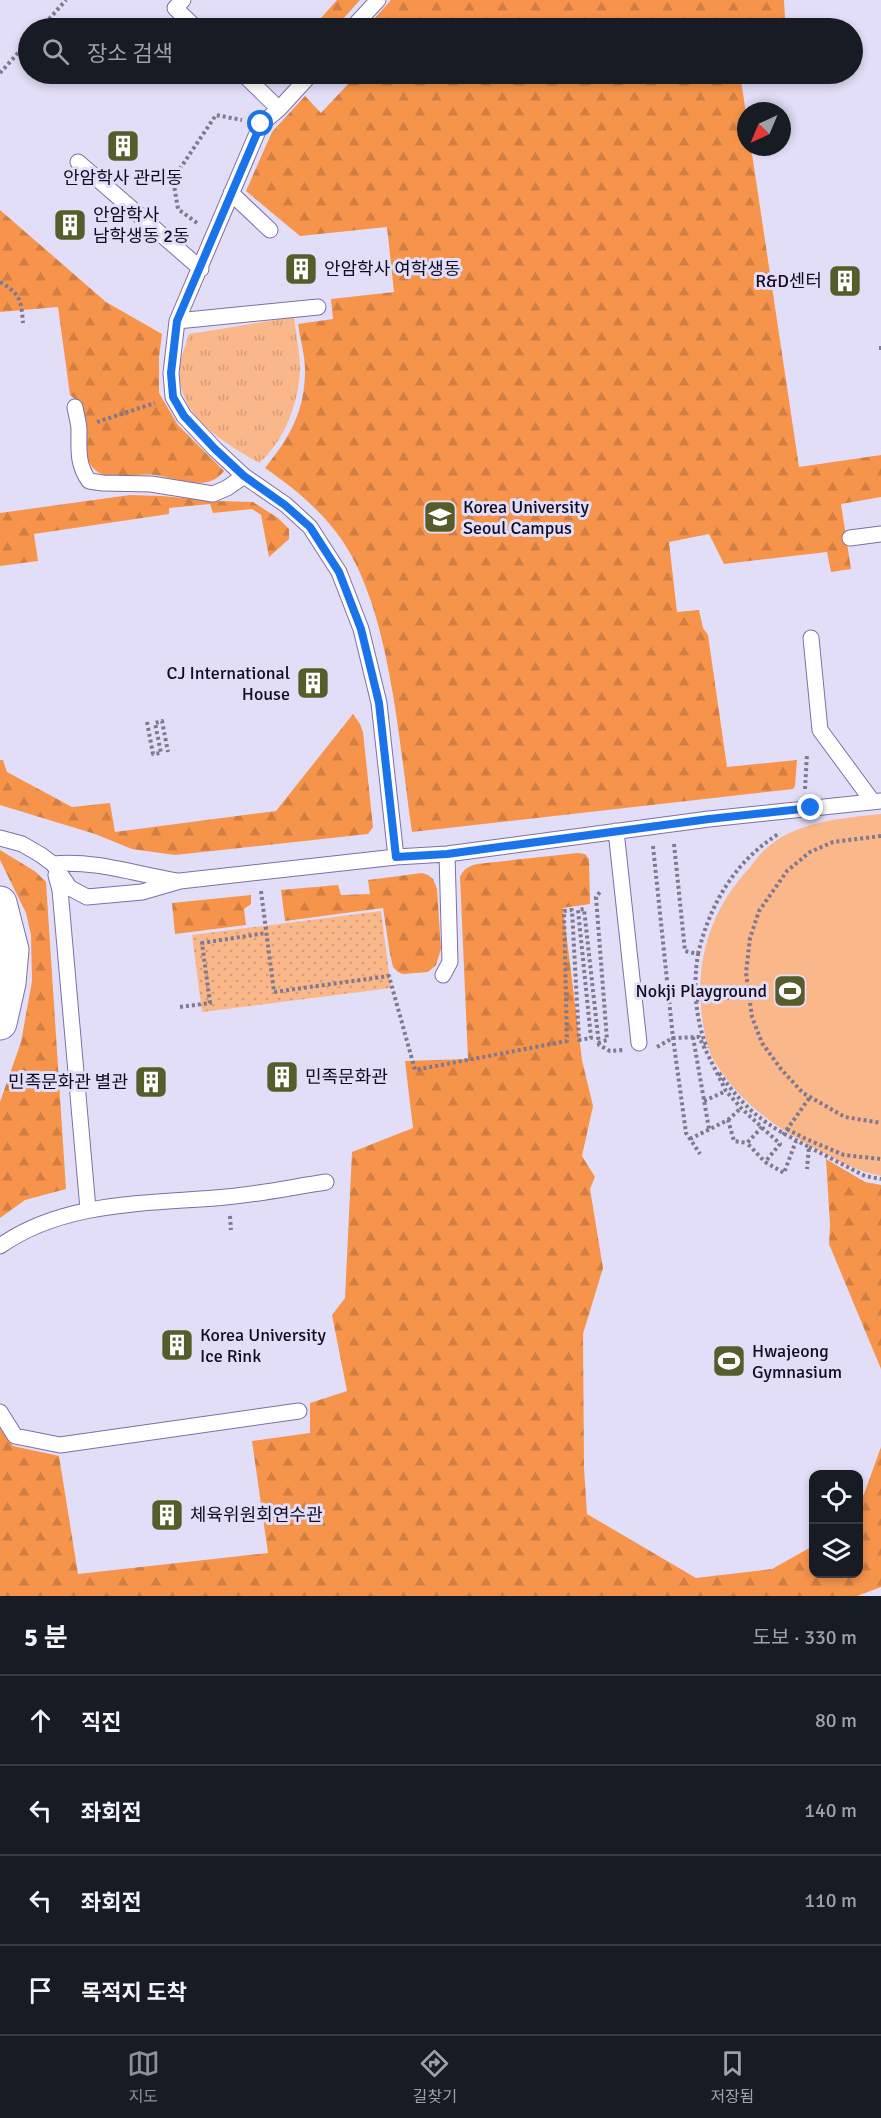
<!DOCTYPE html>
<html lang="ko">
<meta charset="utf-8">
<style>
body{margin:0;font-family:Signika,"Noto Sans KR",sans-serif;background:#242831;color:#f1f3f6}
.controls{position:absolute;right:18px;bottom:18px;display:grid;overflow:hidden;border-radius:12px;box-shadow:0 3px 9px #0003}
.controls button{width:54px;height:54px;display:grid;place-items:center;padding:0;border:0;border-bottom:2px solid #363941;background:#171b24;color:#f1f3f6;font:30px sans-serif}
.compass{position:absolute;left:737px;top:102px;width:54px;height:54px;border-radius:50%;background:#171b24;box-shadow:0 3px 9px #0003;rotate:224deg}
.stop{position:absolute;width:18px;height:18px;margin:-14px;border:4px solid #1a73e8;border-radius:50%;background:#fff}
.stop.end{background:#1a73e8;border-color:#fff;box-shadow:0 2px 6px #0008}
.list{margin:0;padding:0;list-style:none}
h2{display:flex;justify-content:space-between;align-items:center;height:78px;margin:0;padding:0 24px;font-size:26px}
h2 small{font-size:20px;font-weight:400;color:#9ea1a6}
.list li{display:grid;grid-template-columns:39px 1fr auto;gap:18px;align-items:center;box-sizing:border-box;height:90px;padding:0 24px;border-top:2px solid #363941}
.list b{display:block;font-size:22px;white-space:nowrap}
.list em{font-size:20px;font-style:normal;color:#9ea1a6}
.icon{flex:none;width:33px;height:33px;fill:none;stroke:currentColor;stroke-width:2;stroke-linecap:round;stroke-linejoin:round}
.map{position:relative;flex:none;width:881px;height:1596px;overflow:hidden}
.search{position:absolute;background:#171b24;box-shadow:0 3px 9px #0003;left:18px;right:18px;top:18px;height:66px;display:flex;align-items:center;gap:15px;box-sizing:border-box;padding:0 21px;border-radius:33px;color:#9ea1a6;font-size:22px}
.sheet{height:438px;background:#171b24}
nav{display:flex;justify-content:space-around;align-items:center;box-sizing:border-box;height:84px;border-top:2px solid #363941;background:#171b24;font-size:16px;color:#9ea1a6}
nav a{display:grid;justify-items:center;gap:3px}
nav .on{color:#8c9099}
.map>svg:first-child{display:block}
.grass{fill:url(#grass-dots)}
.forest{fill:url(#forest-firs)}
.park{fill:url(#park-tufts)}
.pitch{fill:#fab78a}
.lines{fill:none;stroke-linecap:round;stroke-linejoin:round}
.service-casing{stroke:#7d6ea9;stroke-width:17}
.tertiary-casing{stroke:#7d6ea9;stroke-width:35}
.path{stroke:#7e7991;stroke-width:4;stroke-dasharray:3 3;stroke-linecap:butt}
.service{stroke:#fff;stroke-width:15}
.tertiary{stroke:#fff;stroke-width:33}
.route{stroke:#1a73e8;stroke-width:8}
.labels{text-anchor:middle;stroke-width:6;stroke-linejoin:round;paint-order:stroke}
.poi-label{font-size:18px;fill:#120b21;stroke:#e3def8;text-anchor:start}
</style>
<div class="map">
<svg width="881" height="1596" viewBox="0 0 881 1596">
<defs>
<pattern id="grass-dots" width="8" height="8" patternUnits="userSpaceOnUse" patternTransform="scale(1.5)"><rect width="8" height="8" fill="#fab78a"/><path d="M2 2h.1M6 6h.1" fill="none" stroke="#d59c77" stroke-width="1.8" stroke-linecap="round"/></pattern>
<pattern id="forest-firs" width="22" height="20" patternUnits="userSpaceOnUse" patternTransform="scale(1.5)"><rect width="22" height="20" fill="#f6944c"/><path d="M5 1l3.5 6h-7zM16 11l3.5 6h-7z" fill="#d27e42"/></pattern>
<pattern id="park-tufts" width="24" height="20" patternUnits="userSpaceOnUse" patternTransform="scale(1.5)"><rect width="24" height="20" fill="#fab78a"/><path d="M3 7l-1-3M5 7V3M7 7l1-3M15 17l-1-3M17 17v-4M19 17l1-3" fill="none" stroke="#d59c77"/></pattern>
</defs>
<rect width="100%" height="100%" fill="#e3def8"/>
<path class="grass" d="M381 911 391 988 202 1012 192 935Z"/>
<path class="forest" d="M337 0H360L335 28H312Z
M391 0H784L785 18 775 28H366Z
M341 74H740L746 113V147H751L799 467 881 455V497L841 504 851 569 831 572 827 552 724 564 709 534 669 542 677 612 699 610 703 628 708 635 727 767 797 760 795 786 793 789 412 832C399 745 391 612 342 540 321 510 294 488 265 468 290 437 305 411 305 370 305 355 300 339 298 324L333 319 331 299 394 292 387 227 300 236 246 191 272 132 305 96 321 113 349 83Z
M0 210 106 302 162 334 159 357V393L178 425 224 471C208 493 177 478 155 475 134 472 104 486 90 464 80 449 83 423 82 405L70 395 58 307 0 312Z
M130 495 162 496 215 501 253 502 278 518 289 529V539L269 557 261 515 252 509 213 513 210 504 169 508V514L34 534 38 561 0 566V513Z
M353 714 360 724 363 732 373 827 368 834 175 855 132 849 95 834 0 805V760H3L7 772 72 807 110 803 115 832 276 811Z
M0 850 36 872 46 882 66 1189 25 1200 0 1218V1102L21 1042 32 981 31 935 26 913 0 860Z
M578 853 585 854 589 859 590 904 563 908 582 1060 593 1106 582 1156 595 1177 590 1189 603 1268 583 1334 584 1468 587 1514 696 1578 772 1569 813 1546 814 1574H858L859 1502 864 1494 881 1447V1587L857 1596H0V1428L13 1446 59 1456 78 1574 268 1553 252 1441 310 1433V1403L347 1391 332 1315 345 1298 352 1152 413 1128 405 1061 468 1059 460 877C463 869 469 866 477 864Z
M422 873 428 875 433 879 437 889 441 949 436 965 428 972 403 974 398 972 393 967 390 954 383 908 285 921 281 890 338 885 341 895 370 894 368 880Z
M251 895V904L244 909 246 925 175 934 172 903Z
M826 1159 865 1182 881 1185V1369L829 1244 830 1225Z"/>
<path class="park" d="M294 317C296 334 300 353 300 369 299 402 284 442 259 463 223 442 175 416 180 366 181 356 186 344 189 334Z"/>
<path class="pitch" d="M881 814V1176C858 1172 835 1159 815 1148 775 1128 740 1102 716 1064 707 1051 704 1031 702 1016 695 958 711 909 751 866 756 859 762 851 769 846 800 821 843 818 881 814Z"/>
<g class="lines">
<defs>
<path id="service" d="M183 0 175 8 196 28
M352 28 378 0
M243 74 279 109
M311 74 279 109 261 124 177 321 171 373 173 397 184 416 215 449 244 476 286 505 310 527 339 572 361 629 379 703 396 857
M78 162 201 269
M231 193 270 230
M177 321 318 307
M75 407C76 414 79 423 79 430 79 450 77 464 89 481L103 483 151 484 213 494 227 488 244 476
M850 538 881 534
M811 638 820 730 873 802
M616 831 639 1043
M0 838 22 844 41 855 53 864 70 888 87 897 142 892 180 881 396 857 447 854 709 819 881 801
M53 864C96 860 135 874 177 881
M56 875 60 890 88 1209
M443 975 450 962 447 854
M0 1246C65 1200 150 1204 226 1197 259 1194 293 1187 326 1182
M0 1412 15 1436 60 1445 299 1411"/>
<path id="tertiary" d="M0 903 12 950 9 983 0 1023"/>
</defs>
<use href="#service" class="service-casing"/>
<use href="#tertiary" class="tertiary-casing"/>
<path class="path" d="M41 28 66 0
M0 73 28 42
M197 223 178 209 173 179 216 115 242 120
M0 282C21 294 21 301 23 323
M879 348H881
M97 422 155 403
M147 722 153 754 161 753 155 723 162 721 168 752
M805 789 807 754
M881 836 833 842 810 852 787 871 759 911 750 938 746 973 752 1017 762 1043 781 1069 803 1093 845 1117 881 1123
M674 844 685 951 698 954C693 985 695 1018 707 1048
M653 846 673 1038 686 1133 700 1154
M261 891 274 992 389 976 415 1070 567 1041 564 911 572 910 579 1040 591 1038 578 910 584 909 599 1045 610 1051 623 1050
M698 954C710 903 736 860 780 833
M696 1000 748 996
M180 1007 210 1003 202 943 266 933
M693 1037 709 1129
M598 1043 607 1040 596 897 600 892
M657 1047 673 1038 699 1037 726 1091 741 1108 780 1144 765 1162 784 1173 796 1141
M719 1073C748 1113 766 1125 809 1147L807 1169
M704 1101 726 1091
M728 1120 741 1108
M762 1127 747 1143 765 1162
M787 1129 806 1139 844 1155 881 1159
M783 1135 810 1097
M690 1139 728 1120 734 1141 747 1143
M809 1147 865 1176 881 1179
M230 1216 231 1230"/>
<use href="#service" class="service"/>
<use href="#tertiary" class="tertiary"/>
</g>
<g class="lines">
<path class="route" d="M261 124 177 321 171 373 173 397 184 416 215 449 244 476 285 505 310 527 339 572 361 629 379 703 396 857 447 854 709 819 811 808"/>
</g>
<defs>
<symbol id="building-square" viewBox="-11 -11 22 22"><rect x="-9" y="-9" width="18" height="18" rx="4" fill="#565c2a" stroke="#e3def8"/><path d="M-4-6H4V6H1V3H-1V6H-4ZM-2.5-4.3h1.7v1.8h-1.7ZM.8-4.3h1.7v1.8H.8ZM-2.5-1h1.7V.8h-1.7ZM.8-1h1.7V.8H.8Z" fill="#fff"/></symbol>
<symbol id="university-square" viewBox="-11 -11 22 22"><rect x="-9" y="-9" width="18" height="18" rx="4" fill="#565c2a" stroke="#e3def8"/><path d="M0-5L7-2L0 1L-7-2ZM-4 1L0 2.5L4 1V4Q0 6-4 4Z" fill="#fff"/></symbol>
<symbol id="stadium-square" viewBox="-11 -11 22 22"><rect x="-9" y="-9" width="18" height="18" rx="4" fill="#565c2a" stroke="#e3def8"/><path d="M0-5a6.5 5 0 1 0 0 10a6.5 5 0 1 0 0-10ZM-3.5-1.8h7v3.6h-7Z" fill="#fff"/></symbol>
</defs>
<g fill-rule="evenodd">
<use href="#building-square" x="104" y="127" width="38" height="38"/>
<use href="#building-square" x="51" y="206" width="38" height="38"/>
<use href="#building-square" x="282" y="250" width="38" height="38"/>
<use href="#building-square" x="826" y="262" width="38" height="38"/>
<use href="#university-square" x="421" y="498" width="38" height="38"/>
<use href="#building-square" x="294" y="664" width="38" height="38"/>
<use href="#stadium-square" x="771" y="972" width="38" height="38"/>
<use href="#building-square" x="263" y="1058" width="38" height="38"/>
<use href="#building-square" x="132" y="1063" width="38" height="38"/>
<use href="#building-square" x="158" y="1326" width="38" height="38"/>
<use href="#stadium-square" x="710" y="1342" width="38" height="38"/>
<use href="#building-square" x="148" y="1496" width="38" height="38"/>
</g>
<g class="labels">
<g class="poi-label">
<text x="123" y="184" text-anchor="middle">안암학사 관리동</text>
<text x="93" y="221">안암학사<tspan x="93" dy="21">남학생동 2동</tspan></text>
<text x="324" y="275">안암학사 여학생동</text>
<text x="822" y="287" text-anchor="end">R&amp;D센터</text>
<text x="463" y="513">Korea University<tspan x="463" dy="21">Seoul Campus</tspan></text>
<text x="290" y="679" text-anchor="end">CJ International<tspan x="290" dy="21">House</tspan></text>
<text x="767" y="997" text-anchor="end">Nokji Playground</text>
<text x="305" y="1083">민족문화관</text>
<text x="128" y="1088" text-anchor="end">민족문화관 별관</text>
<text x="200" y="1341">Korea University<tspan x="200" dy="21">Ice Rink</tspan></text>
<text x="752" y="1357">Hwajeong<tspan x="752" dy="21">Gymnasium</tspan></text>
<text x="190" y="1521">체육위원회연수관</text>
</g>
</g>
</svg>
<div class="controls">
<button><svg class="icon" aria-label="locate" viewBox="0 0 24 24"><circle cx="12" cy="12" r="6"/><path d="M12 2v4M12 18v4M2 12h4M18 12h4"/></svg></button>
<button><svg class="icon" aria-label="layers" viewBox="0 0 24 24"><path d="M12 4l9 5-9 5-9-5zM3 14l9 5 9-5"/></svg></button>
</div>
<svg class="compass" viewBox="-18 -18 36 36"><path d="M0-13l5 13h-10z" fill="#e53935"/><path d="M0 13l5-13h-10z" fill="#9ea1a6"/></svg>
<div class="stop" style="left:261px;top:124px"></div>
<div class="stop end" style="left:811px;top:808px"></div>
<div class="search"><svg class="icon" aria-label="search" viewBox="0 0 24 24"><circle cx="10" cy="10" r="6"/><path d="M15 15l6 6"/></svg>장소 검색</div>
</div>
<section class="sheet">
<h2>5 분<small>도보 · 330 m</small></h2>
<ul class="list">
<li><svg class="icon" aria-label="ahead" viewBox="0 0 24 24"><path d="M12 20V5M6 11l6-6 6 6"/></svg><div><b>직진</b></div><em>80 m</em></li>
<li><svg class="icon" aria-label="left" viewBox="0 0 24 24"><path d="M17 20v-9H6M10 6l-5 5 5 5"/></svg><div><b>좌회전</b></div><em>140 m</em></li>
<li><svg class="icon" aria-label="left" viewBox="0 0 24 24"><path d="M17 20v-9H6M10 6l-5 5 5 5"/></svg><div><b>좌회전</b></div><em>110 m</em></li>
<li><svg class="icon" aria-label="arrive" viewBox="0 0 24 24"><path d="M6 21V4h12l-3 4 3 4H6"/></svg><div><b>목적지 도착</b></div></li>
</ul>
</section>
<nav>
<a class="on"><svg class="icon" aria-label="map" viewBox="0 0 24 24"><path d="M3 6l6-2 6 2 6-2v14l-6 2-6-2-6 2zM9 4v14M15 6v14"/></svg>지도</a>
<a><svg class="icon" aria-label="directions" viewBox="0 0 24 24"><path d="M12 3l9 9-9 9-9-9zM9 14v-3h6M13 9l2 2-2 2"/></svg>길찾기</a>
<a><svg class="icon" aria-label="saved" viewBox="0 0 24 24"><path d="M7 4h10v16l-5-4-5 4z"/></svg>저장됨</a>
</nav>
